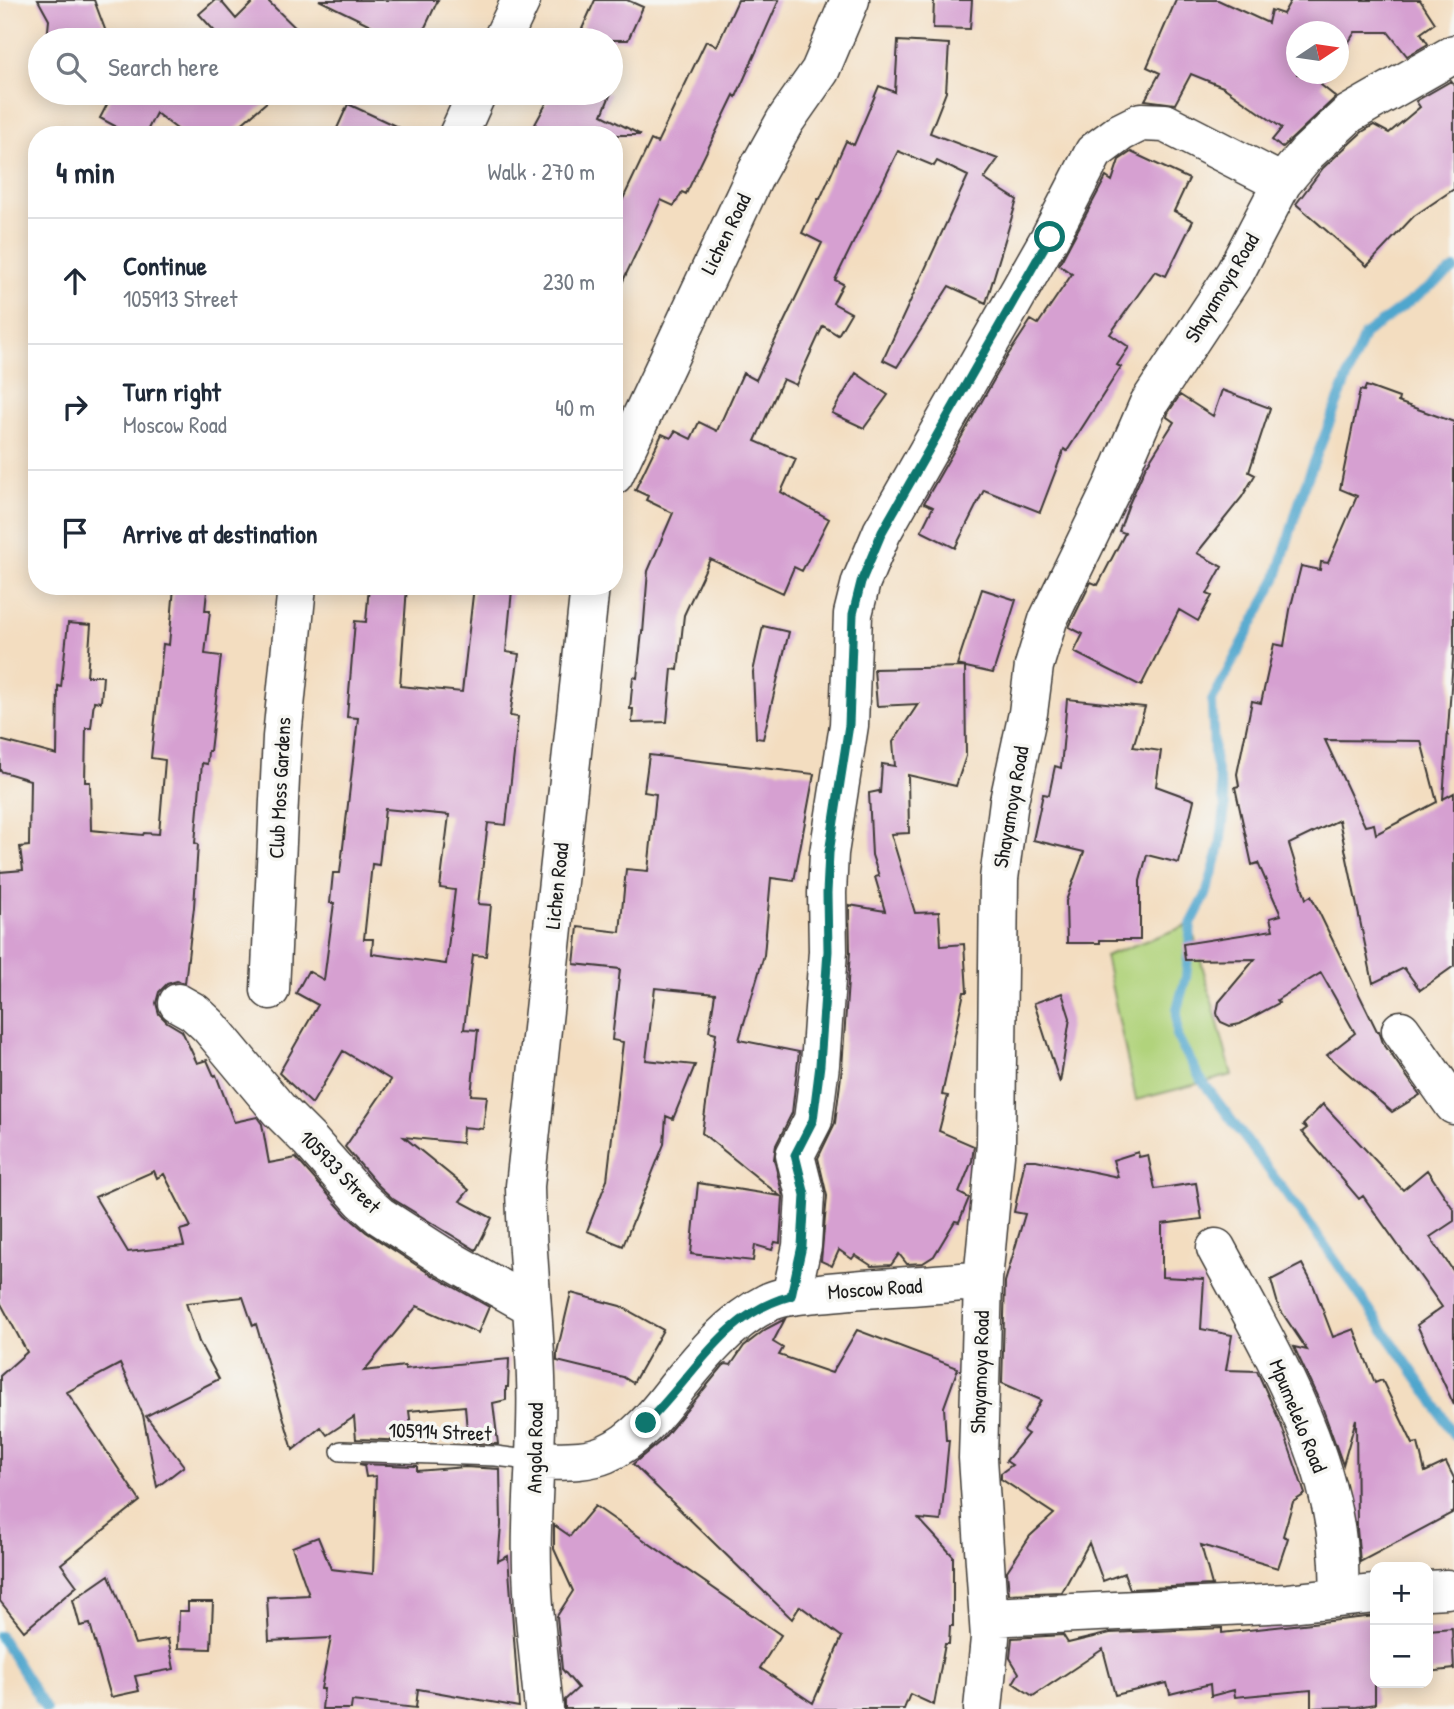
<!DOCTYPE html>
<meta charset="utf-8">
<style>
body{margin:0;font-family:"Patrick Hand",sans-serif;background:#f2f2f3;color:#1f2937}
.controls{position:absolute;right:21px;bottom:21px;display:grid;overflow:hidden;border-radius:14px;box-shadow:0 4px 18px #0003}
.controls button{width:63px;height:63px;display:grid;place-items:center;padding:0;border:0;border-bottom:2px solid #e0e1e3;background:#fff;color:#1f2937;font:35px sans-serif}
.compass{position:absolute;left:1286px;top:21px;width:63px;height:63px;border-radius:50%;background:#fff;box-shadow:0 4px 18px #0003;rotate:77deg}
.stop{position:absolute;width:21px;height:21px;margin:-16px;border:5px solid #0f766e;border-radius:50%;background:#fff}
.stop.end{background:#0f766e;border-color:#fff;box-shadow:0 2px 7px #0008}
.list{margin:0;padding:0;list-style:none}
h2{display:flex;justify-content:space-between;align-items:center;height:91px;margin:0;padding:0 28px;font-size:30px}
h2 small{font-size:23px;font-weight:400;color:#747a83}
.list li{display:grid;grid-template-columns:46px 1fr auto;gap:21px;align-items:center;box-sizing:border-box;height:126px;padding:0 28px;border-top:2px solid #e0e1e3}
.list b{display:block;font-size:26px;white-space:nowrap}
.list p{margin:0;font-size:23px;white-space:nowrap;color:#747a83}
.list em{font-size:23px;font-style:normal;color:#747a83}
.icon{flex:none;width:38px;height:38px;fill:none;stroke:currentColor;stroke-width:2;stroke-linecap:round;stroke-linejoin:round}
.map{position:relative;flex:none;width:1454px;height:1709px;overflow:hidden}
.search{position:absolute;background:#fff;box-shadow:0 4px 18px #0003;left:28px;top:28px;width:595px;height:77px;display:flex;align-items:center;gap:18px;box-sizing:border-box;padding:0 24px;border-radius:38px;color:#747a83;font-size:26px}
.panel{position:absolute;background:#fff;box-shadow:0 4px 18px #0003;left:28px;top:126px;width:595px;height:469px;border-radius:28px}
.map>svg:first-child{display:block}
.green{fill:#b1d37c;stroke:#66784c;stroke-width:2}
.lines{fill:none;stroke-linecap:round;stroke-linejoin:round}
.stream{stroke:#50a6cd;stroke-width:10}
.building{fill:#d6a0d1;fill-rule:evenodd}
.lane-casing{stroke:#3c3935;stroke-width:22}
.street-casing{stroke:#3c3935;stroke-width:41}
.lane{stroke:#fff;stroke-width:19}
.street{stroke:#fff;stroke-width:38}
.route{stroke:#0f766e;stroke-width:9}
.labels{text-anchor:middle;stroke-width:7;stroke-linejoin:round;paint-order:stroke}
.street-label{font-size:21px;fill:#1c1c1c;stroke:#f6f6f2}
</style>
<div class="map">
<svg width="1454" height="1709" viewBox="0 0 1454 1709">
<rect width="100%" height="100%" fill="#f6f6f2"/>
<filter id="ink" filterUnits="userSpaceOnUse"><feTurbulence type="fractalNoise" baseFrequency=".0143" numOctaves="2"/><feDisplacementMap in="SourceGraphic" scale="14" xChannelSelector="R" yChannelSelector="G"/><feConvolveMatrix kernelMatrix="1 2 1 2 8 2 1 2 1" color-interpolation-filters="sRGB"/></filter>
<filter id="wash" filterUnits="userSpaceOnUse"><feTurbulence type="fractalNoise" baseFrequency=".00686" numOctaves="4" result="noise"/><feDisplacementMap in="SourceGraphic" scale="28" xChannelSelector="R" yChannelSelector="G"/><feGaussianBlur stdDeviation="1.57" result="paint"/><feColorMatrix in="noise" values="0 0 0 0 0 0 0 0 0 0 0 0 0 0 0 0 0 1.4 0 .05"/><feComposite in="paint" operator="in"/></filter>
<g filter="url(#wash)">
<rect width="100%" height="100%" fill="#f3ddc0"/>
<path class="green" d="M1191 924 1232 1075 1136 1100 1105 956Z"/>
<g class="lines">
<path class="stream" d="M1454 269 1364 335 1302 493 1277 577 1212 701 1214 756 1225 807 1220 847 1206 895 1191 924 1186 977 1177 1009V1037L1200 1078 1321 1240 1432 1399 1454 1436
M0 1636 46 1709"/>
</g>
<g id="blocks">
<path class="building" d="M38 0H94L109 40H47L49 20Z
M215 0H220L236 19 255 0H267L308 40H216L220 37 199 14Z
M319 0H438L419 40H401Z
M595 0H627L643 7 628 40H577Z
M738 0H779L736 97 734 95 686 194 682 192 674 206 661 200 614 300V197L622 201 651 140 657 143 706 41 717 46Z
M934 0H972L970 29 933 28Z
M1176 0H1218L1268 23 1271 10 1283 14 1291 0H1420L1435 23 1421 33 1428 44 1407 56 1388 32H1355L1339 58V32H1297V74H1329L1321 85 1336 97 1282 148 1272 140 1282 128 1223 87 1191 74 1175 104 1145 100 1160 73 1147 67Z
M898 41 949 44 946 92 930 133 998 159 984 179 1017 200 986 303 949 286 897 367 883 360 968 176 937 161 934 166 898 151 835 280 843 284 833 303 851 313 838 335 823 326 796 385 783 379 755 441 796 459 781 492 829 519 802 571 794 567 783 593 710 559 684 615 678 670 672 669 667 722 632 723 633 709H630L633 677 637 678 642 632 643 633 648 571 673 513 646 500 648 496 635 490 662 434 671 438 675 431 691 439 699 422 717 431 743 373 756 380 822 243 802 233 818 199H820L846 141 854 145 879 86 895 92Z
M1451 81 1454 85V189L1414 216 1367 266 1296 204 1323 168 1362 132 1374 125 1389 133 1420 107 1416 101Z
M113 93H277L229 135H185L156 113 145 135H111L115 126 100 118Z
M552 93H611L602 115 641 135H551L534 126Z
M348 104 415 135H334Z
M1131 152 1189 179 1174 211 1193 221 1166 276 1155 271 1110 334 1129 347 1117 365 1121 367 1067 451 1064 449 1040 512 984 490 955 548 921 531 933 507 924 503 1008 355 1031 320 1038 324 1072 274 1059 265 1106 177 1112 181 1119 160Z
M856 373 888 395 864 428 832 413Z
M1366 386 1399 398 1398 402 1454 422V646L1443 799 1454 793V966L1420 990 1404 968 1373 983 1339 820 1289 844 1306 899 1311 896 1377 1031H1379L1383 1043 1420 1095 1392 1112 1327 1055 1355 1033 1321 973 1277 1000 1279 1003 1240 1024 1230 1026 1221 1022 1218 1017 1217 1013 1219 1002 1255 959 1185 960 1183 944 1273 930 1270 918 1281 915 1258 863 1252 865 1235 787 1239 786 1237 774 1252 701 1261 703 1274 644 1284 646 1290 610 1301 566 1320 570 1321 562 1328 563 1357 496 1340 489 1360 390 1364 391ZM1325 740 1421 741 1437 802 1376 834 1374 824 1365 826Z
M1222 390 1270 408 1249 472 1255 475 1242 497 1197 553 1222 567 1207 594 1212 596 1198 621 1179 610 1141 686 1074 652 1083 634 1069 627 1091 582 1098 585 1125 533 1119 531 1129 504 1145 468 1174 422 1167 417 1168 413 1180 395 1213 416Z
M369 586H407L400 686 462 692 474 586 512 590 506 652 519 654 510 716 518 717 514 754 506 825 488 823 478 904 491 905 486 956 473 955 464 1029 478 1030 471 1095 487 1096 483 1129 463 1127 462 1143 404 1137 469 1190 460 1201 492 1218 476 1250 393 1199 378 1185 345 1147 391 1080 343 1051 312 1104 279 1073 318 1005 296 993 308 971 324 980 334 903H330L333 873H340L358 718 347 717 355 621 366 622ZM385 809 449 815 440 888 455 890 446 964 372 954 373 939H364L372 864 379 865Z
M174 587 207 591 205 611H210L205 654 221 656 210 751H208L207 764 202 763 195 843 198 844 194 907 185 983 177 981 167 984 159 992 156 1003 159 1014 167 1022 182 1031 197 1063 207 1060 214 1076 216 1075 234 1122 257 1117 262 1124 269 1163 296 1158 346 1215 366 1232 427 1272 489 1307 478 1333 417 1306 364 1371 405 1366V1369L509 1359 508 1387H506V1400L493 1403 498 1444 468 1443 465 1406 409 1411 413 1441 356 1439 354 1417 327 1435 321 1427 293 1450 256 1324 253 1326 243 1297 186 1303 199 1342 219 1379 146 1416 184 1466 157 1487 143 1415 120 1364 67 1392 140 1501 61 1564 77 1586 24 1631 0 1601V1376L27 1352 0 1302V872L23 870 20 847 29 846 30 780 0 771V740L57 755 58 686 61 687 68 623 91 625 87 676H103L101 702 94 701 91 728H86L85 782H90L91 830 143 835 144 833 159 834 165 760 151 758 163 644 169 645ZM154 1171 157 1178 164 1174 191 1227 180 1230 184 1246 128 1252 95 1197Z
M982 589 1016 600 993 673 957 665Z
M763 626 789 632 763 739 756 738 753 672Z
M965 667 966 756 956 786 908 775 909 833 891 834 915 913 939 912 941 946 964 944 967 992H964L942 1095 948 1096 939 1131 974 1146 972 1161 959 1193 969 1198 959 1222 955 1221 934 1256 923 1263 907 1264 899 1254 891 1265 872 1266 855 1255 852 1259 839 1250 832 1266 821 1261 827 1196 818 1158 835 1123 842 1068 850 952 849 905 885 911 875 877 879 876 872 855 869 793 879 791 880 794 882 764 895 766 893 742 918 704 877 706 874 669Z
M1067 699 1145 707 1133 747 1161 751 1156 786 1194 800 1179 863 1147 855 1140 881V940H1100V943H1067L1066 901 1084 852 1033 840 1043 794 1049 795 1055 766 1061 768Z
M649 755 814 774 794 881 771 878 764 955 739 1040 799 1052 792 1113 776 1145 774 1159 783 1197 780 1243 775 1242 772 1250 755 1245 753 1261 691 1254 698 1183 780 1196 702 1133 716 1033 709 1031 715 994 655 988 646 1060 695 1065 673 1119 666 1116 664 1144 623 1246 587 1231 607 1180 623 1042 612 1040 620 969 574 964 578 927 620 932 626 869 648 871 656 794 644 792Z
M1062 993 1070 1018 1060 1083 1034 1003Z
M1323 1104 1403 1190 1427 1170 1454 1210V1221L1430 1237 1454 1272V1405L1417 1325 1442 1307 1363 1196 1359 1199 1302 1132 1307 1128 1303 1125Z
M1138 1152 1139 1157 1148 1155 1155 1189 1196 1183 1202 1219 1162 1224V1277L1204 1279 1201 1329 1232 1335 1226 1370 1257 1371 1281 1424 1305 1494 1293 1502 1283 1536 1288 1538 1278 1568 1201 1545 1212 1585 1130 1589 1124 1573 1103 1581 1089 1543 1062 1592 1009 1594 1007 1571 1030 1536 1054 1514 1001 1479V1473L1012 1465 1006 1461 1028 1434 1023 1431 1041 1400 1002 1383 1005 1282 1025 1214 1014 1212 1025 1160H1036L1118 1177 1113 1160Z
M1302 1264 1314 1287 1333 1337 1354 1329 1375 1383 1382 1380 1413 1444 1418 1443 1425 1472 1446 1462 1454 1478V1512L1360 1562 1357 1529 1356 1419 1343 1465 1322 1407 1294 1347 1307 1350 1279 1308 1271 1280Z
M571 1293 620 1306 663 1330 633 1383 623 1377 557 1361V1352Z
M785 1319 773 1342 783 1348 779 1355 832 1373 857 1330 958 1368 944 1407 946 1440H949L941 1521 919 1519 953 1556V1626H950L949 1644H945L934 1705 910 1694 904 1709H565V1700L578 1688 562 1669 557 1616 573 1591 554 1549V1525L570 1536 595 1506 781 1635 760 1668 813 1703 842 1637 800 1606 792 1619 633 1464 662 1440 723 1366 726 1364 731 1365 744 1346 766 1329Z
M359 1464 417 1466V1471L465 1467 500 1469 501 1525 498 1561 508 1556 519 1707 418 1689 416 1708 352 1701 351 1709H322L324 1689H321L331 1638 269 1641 267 1597 309 1595 292 1547 318 1537 331 1569 373 1574 376 1476 366 1477 364 1465Z
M109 1575 135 1644 168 1639 174 1669 135 1676 139 1691 111 1697 90 1624 80 1626 73 1600Z
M188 1602H213L211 1649 178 1648 179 1611H188Z
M1375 1616V1704L1357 1707 1311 1708V1690L1235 1697 1234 1690 1211 1696 1210 1684 1170 1694 1167 1683 1115 1695 1103 1649 1033 1696 1013 1683 1019 1673 1010 1658 1012 1638 1063 1635 1068 1643 1110 1633 1222 1628V1633Z
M1452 1628 1454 1669 1428 1672V1630Z"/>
</g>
</g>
<g filter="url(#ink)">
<use href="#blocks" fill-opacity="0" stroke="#3c3935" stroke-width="2"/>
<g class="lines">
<defs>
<path id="lane" d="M341 1451 496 1456 536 1461"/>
<path id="street" d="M502 40 521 0
M458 135 477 93
M614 475 755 175 785 121 820 71 850 0
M270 990 282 737 297 586
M178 1003 194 1012 209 1026 279 1110 309 1140 362 1200 380 1216 439 1254 531 1306
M1401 1030 1454 1105
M1216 1248C1273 1355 1346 1471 1339 1596
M791 1296 802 1246 805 1195 795 1155 813 1120 820 1065 828 951 827 893 829 853 849 725 853 614 861 582 882 532 1050 237 1094 152 1121 132 1141 122 1165 123 1282 183
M536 1461C559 1460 584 1463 605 1454 636 1441 658 1412 678 1386 702 1356 731 1321 767 1303 782 1295 802 1295 819 1293 873 1287 928 1286 983 1280
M1428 1590 1447 1589
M989 1617 1288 1603 1375 1594
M544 1709C538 1649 530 1588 532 1528 533 1478 538 1428 536 1378 534 1314 526 1250 525 1186L590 586
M983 1709 990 1638 978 1458 983 1280 996 1144 999 879 1009 801 1028 713 1034 666 1048 620 1114 484 1149 403 1235 273 1282 183 1307 153 1349 114 1454 54"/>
</defs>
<use href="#lane" class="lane-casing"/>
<use href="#street" class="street-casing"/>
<use href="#lane" class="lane"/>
<use href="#street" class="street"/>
</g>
</g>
<g class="lines" filter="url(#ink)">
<path class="route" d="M646 1423C694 1377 722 1314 791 1296L802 1246 805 1195 795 1155 813 1120 820 1065 828 951 827 893 829 853 849 725 853 614 861 582 882 532 1050 237"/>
</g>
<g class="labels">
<g class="street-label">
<text transform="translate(726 234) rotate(-64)" y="7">Lichen Road</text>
<text transform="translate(1222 288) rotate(-59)" y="7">Shayamoya Road</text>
<text transform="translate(280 788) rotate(-87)" y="7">Club Moss Gardens</text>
<text transform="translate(1011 807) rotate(-80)" y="7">Shayamoya Road</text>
<text transform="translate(557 886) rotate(-84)" y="7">Lichen Road</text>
<text transform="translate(340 1172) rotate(46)" y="7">105933 Street</text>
<text transform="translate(875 1289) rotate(-4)" y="7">Moscow Road</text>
<text transform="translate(980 1372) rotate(-88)" y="7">Shayamoya Road</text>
<text transform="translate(1298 1416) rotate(68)" y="7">Mpumelelo Road</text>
<text transform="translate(440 1432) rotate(2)" y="7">105914 Street</text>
<text transform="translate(535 1448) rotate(-89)" y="7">Angola Road</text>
</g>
</g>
</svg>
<div class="controls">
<button>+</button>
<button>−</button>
</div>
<svg class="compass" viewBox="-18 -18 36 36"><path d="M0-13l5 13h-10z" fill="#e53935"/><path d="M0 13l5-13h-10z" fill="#747a83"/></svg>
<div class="stop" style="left:1050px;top:237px"></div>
<div class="stop end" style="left:646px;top:1423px"></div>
<div class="search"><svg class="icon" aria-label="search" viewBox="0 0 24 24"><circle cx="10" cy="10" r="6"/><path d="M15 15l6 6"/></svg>Search here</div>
<section class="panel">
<h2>4 min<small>Walk · 270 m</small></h2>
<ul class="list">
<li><svg class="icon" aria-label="ahead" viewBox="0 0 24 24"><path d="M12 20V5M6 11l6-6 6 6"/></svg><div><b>Continue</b><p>105913 Street</p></div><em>230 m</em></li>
<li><svg class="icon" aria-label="right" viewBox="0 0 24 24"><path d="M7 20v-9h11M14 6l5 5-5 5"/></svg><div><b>Turn right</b><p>Moscow Road</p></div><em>40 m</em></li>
<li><svg class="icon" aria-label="arrive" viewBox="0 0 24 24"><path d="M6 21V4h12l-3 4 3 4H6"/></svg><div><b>Arrive at destination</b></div></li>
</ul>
</section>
</div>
